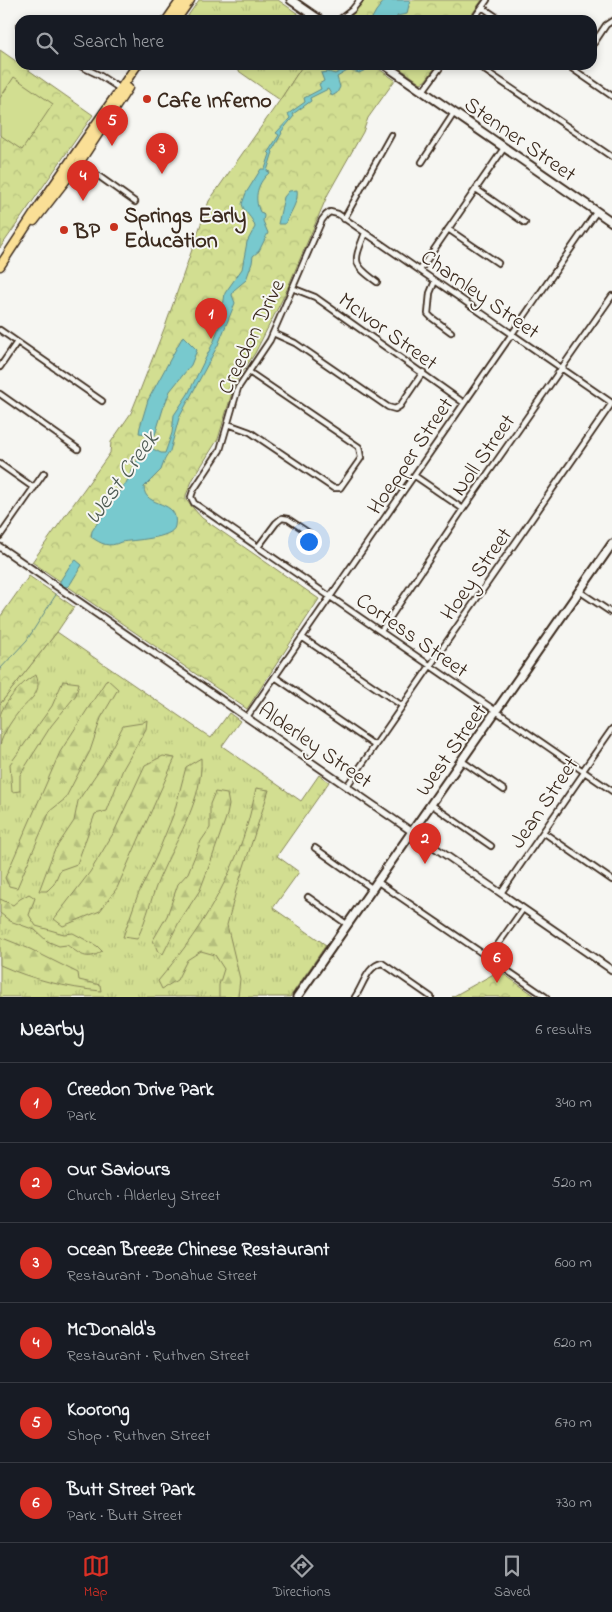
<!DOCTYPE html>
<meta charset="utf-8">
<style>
body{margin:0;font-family:"Indie Flower",sans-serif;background:#242831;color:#f1f3f6}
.you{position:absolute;left:308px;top:541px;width:18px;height:18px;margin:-12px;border:4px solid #fff;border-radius:50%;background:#1a73e8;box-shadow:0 0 0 8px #1a73e833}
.badge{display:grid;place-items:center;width:32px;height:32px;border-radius:50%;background:#d93025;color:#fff;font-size:16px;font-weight:700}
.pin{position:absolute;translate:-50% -41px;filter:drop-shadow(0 1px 2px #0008)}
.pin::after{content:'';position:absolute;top:26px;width:18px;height:15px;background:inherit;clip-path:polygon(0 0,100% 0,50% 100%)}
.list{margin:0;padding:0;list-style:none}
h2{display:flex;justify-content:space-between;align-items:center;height:65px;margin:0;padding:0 20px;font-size:21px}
h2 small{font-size:16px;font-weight:400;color:#9ea1a6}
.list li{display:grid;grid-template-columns:32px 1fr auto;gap:15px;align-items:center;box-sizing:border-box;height:80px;padding:0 20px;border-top:1px solid #363941}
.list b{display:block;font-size:19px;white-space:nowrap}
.list p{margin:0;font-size:16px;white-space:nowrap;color:#9ea1a6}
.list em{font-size:16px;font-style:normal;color:#9ea1a6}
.icon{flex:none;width:28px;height:28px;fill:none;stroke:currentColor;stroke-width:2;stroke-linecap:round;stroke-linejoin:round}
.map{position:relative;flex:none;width:612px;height:997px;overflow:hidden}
.search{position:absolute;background:#171b24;box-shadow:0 2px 8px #0003;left:15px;right:15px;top:15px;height:55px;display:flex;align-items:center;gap:12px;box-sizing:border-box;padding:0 18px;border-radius:15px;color:#9ea1a6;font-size:19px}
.sheet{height:545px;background:#171b24}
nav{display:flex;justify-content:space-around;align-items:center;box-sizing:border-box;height:70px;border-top:1px solid #363941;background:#171b24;font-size:14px;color:#9ea1a6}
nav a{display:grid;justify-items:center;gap:2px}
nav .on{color:#d93025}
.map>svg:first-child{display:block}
.grass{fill:url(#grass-tufts);stroke:#868458}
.forest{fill:url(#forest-firs);stroke:#868458}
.park{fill:url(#park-crowns);stroke:#868458}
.garden{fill:#d2de91;stroke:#868458}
.water{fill:#78c9ce;stroke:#608988}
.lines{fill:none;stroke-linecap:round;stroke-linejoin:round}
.stream{stroke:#608988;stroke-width:1}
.minor-casing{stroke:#3b2a1e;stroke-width:8}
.tertiary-casing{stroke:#3b2a1e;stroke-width:9}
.secondary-casing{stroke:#3b2a1e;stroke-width:11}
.trunk-casing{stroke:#3b2a1e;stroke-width:11}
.minor{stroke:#f6f6f2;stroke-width:4.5}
.tertiary{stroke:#f6f6f2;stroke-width:5.5}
.secondary{stroke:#f6f6f2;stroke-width:7}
.trunk{stroke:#fadf96;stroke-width:8}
.poi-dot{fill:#c8321e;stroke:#f6f6f2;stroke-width:2}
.labels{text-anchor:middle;stroke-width:4;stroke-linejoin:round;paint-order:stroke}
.poi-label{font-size:22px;font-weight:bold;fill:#3b2a1e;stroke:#f6f6f2;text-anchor:start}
.street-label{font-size:22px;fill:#3b2a1e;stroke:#f6f6f2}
.water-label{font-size:24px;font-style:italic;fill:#4d5a53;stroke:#f6f6f2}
</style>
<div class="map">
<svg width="612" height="997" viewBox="0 0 612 997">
<defs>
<pattern id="grass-tufts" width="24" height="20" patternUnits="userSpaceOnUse" patternTransform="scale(1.25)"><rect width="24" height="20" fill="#d2de91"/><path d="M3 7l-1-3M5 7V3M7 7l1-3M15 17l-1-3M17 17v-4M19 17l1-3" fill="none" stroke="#b5bf7d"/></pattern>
<pattern id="forest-firs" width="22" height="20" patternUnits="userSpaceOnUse" patternTransform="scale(1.25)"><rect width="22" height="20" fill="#d2de91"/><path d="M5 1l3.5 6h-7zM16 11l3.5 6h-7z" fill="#b5bf7d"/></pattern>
<pattern id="park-crowns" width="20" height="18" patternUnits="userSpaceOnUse" patternTransform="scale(1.25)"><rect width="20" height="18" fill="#d2de91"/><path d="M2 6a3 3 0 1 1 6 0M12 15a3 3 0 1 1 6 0" fill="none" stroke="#b5bf7d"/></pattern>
</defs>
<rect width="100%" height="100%" fill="#f6f6f2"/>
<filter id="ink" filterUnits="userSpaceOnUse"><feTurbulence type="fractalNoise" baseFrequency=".02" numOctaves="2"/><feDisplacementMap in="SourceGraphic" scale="10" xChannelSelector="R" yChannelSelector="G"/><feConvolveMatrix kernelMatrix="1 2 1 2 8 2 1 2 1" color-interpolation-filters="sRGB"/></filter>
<g filter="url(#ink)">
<path class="grass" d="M199 0H278L307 20H185Z
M230 65H303L280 100Z
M57 632 211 738 229 713 240 721 222 746 301 801 319 775 329 782 277 856 299 872 273 908 326 945 290 997H0V704Z"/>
<path class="forest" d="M36 675C44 694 26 702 17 714 10 723 3 734 0 745 0 736 0 725 0 716 2 705 25 678 36 675Z
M107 679 118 689 101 718 90 751 65 799 50 811 17 888 9 886 5 878 60 752Z
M63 681 79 683 76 695 51 726 20 775V791L12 792 10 764 52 706Z
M147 720 146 729 123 769 107 811 95 814 77 864 60 870 54 884 47 891H39L54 851 74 821 78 801 103 764 123 726 142 723Z
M163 756 175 758 117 888 100 911 63 926 54 919 90 872 114 832 145 765Z
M201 758C203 799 179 834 163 870 152 892 148 917 137 939L123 937 137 897 157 855 174 813 186 767Z
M256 788 269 790 236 891 227 925 240 979 238 997H219V985L224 969 215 955 201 951 187 960 177 980 162 989 158 981C197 935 228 886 246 829 250 816 253 802 256 788Z
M215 792 227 794 229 805 227 815 211 861 200 890 179 922 163 954 158 952 153 940 167 916 178 884 188 873 201 841 210 828V804Z
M29 894 35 898 29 915 36 926 64 934 73 933 97 946 102 951C87 962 80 954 67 945L59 946 47 941 35 930 10 921 0 913V899L13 905 20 899Z
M0 937 30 949 78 973 79 980 100 985 101 991C67 988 31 979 0 965Z"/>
<path class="park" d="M362 0H482L468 20H343L353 13Z
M0 50 93 115 0 248Z
M303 65H373L395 80 368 118 363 132 328 194 285 294 255 353 235 383 218 439 193 479 186 495V500L202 518 319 599 247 709 32 562 110 453 111 442 131 413 139 393 166 324 209 201 280 100Z
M395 65H437L425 81 421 83Z
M29 576 74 607 57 632 0 704V617Z
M499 971 534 995 531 997H452Z"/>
<path class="garden" d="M14 77 53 104 22 150 0 135V98Z"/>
<path class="water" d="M385 0H410L407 14 397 16V20H371L376 11Z
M347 65H365L370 68 359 73 349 70 337 77 340 87 337 93 332 96 328 89 310 98 311 101 293 114 294 116 281 132 282 133 272 151 273 152 267 171 270 172C258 182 253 197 260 212L263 213 264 216 263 221 268 233 259 251 253 256 252 263 246 280 234 290 232 295 235 303 218 345 179 418 170 451 165 459 161 470 144 487C144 509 180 498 175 526 173 539 132 540 121 542 108 548 102 544 91 537L92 531 114 498 126 483 140 455 151 448 161 453H165L172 433 174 415 188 394 214 341 221 321 225 293 242 269 247 242 255 227C253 217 244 213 242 204L246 193 261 169H265L270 154 268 152 279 135 276 133 290 118 288 114 305 102 304 98 321 89 319 84 324 81 321 73 328 72 335 74 348 68Z
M297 190C299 200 291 212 286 222L285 224H278L284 197 289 191Z
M183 336 197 350 191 365 170 391 163 409 155 435 139 433 140 427 148 400Z
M76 560 82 565 69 586 65 587 60 584V581L71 564Z"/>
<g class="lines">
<path class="stream" d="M0 669 27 640 59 590"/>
<defs>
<path id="minor" d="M482 7 501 20
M339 20 352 10 360 0
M473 20 487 0
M19 26H20
M592 46 606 25 612 21
M78 65 99 75 122 90
M477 65 612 157
M567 65 612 96
M423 91 442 65
M79 162 135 202
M422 162 454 113
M476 189 525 223
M344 219 391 135
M448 229 498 263
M365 233C354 262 351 263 377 282
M420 270 504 148
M435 281 430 293 428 314 432 318 451 332
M292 288 315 297 464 403
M0 330 102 401
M273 333 295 343 388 407 395 409 400 406 423 372
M0 367 17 342
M0 394 78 449
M612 403 338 214 330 212 326 215 322 220 270 340 238 388 220 450 193 491 191 497 194 503 612 791
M228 424 250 432 333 488H340L361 458 359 447 249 372
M0 464 34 488
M415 476 463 509
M0 536 44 473
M258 547 276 523 282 518 288 519 309 533
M579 591 612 613
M381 631 463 509 612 296
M303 638 401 705
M275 677 374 745
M247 717 597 211
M462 761 504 790
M347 786 612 403
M432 805 491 846
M543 832 612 880
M315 848 373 889
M378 882 546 997
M501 893 583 774 584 769 612 729
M308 897 348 925
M489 957 523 909
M355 997C363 986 367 966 382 963L431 997"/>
<path id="tertiary" d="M0 547 612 970"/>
<path id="secondary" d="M291 0 320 20
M385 65 612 222
M297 997 612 544"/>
<path id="trunk" d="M167 20 181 0
M176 20 190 0
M34 221 79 163 128 88
M0 266 40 205 137 65"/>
</defs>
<use href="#minor" class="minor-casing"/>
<use href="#tertiary" class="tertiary-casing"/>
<use href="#secondary" class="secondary-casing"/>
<use href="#trunk" class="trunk-casing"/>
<use href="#minor" class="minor"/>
<use href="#tertiary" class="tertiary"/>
<use href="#secondary" class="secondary"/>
<use href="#trunk" class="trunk"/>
</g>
</g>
<g class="poi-dot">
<circle cx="147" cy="99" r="5"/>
<circle cx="114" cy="227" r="5"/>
<circle cx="64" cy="230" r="5"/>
</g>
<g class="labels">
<g class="poi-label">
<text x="157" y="107">Cafe Inferno</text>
<text x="124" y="222">Springs Early<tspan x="124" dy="25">Education</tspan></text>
<text x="74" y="238">BP</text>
</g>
<g class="street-label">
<text transform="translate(521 138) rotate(35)" y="8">Stenner Street</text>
<text transform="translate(481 293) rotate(35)" y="8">Charnley Street</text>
<text transform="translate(389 330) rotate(36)" y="8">McIvor Street</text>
<text transform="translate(250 336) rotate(-64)" y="8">Creedon Drive</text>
<text transform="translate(482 454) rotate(-55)" y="8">Noll Street</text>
<text transform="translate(409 455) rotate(-56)" y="8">Hoepper Street</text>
<text transform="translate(475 573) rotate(-55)" y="8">Hoey Street</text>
<text transform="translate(413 634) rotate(35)" y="8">Cortess Street</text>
<text transform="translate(316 744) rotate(35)" y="8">Alderley Street</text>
<text transform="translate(450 749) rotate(-55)" y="8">West Street</text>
<text transform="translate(543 802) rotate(-56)" y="8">Jean Street</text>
</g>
<g class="water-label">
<text transform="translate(121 477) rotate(-54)" y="8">West Creek</text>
</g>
</g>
</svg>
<div class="you"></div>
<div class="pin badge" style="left:211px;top:339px">1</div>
<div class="pin badge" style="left:425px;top:864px">2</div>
<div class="pin badge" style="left:162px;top:174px">3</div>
<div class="pin badge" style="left:83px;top:201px">4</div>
<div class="pin badge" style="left:112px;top:146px">5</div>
<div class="pin badge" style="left:497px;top:983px">6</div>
<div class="search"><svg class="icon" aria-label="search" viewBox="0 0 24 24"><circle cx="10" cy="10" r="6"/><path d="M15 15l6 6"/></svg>Search here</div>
</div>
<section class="sheet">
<h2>Nearby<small>6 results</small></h2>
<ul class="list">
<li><span class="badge">1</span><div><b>Creedon Drive Park</b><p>Park</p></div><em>340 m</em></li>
<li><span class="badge">2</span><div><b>Our Saviours</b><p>Church · Alderley Street</p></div><em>520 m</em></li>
<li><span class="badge">3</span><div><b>Ocean Breeze Chinese Restaurant</b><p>Restaurant · Donahue Street</p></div><em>600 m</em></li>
<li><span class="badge">4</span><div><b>McDonald's</b><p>Restaurant · Ruthven Street</p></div><em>620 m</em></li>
<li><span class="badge">5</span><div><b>Koorong</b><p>Shop · Ruthven Street</p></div><em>670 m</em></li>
<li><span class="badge">6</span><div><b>Butt Street Park</b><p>Park · Butt Street</p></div><em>730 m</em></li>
</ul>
</section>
<nav>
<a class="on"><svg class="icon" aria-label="map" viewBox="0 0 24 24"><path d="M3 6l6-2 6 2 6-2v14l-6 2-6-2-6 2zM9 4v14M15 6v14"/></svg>Map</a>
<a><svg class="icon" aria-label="directions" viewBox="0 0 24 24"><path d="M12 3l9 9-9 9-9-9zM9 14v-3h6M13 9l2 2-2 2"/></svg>Directions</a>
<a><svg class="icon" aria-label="saved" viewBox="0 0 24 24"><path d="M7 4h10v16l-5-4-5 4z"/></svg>Saved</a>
</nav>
